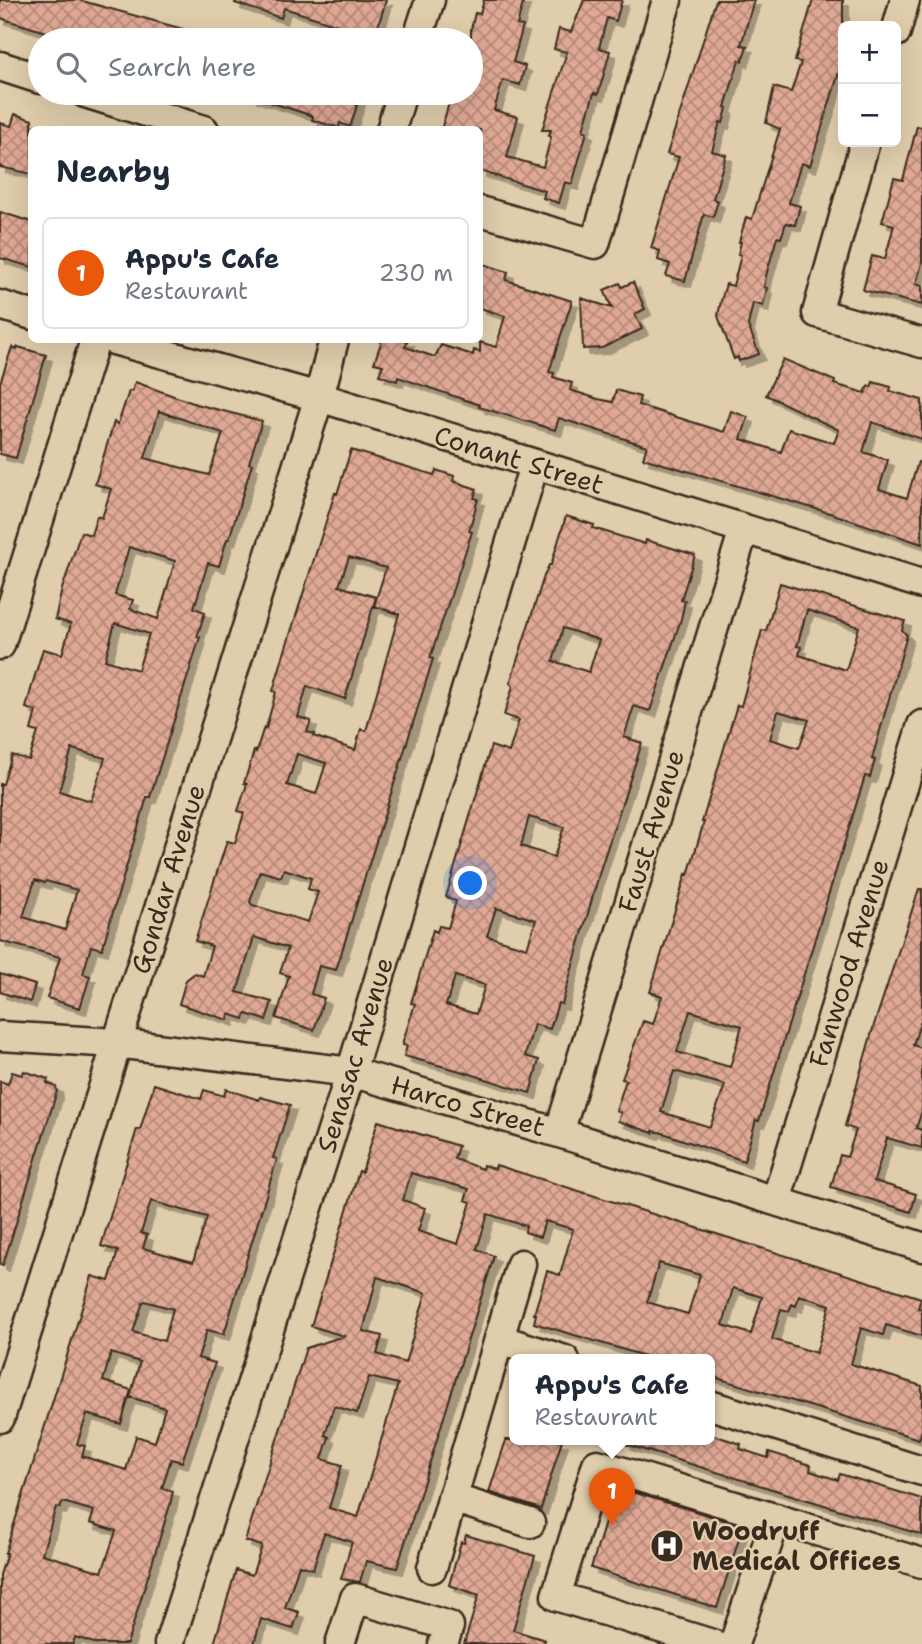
<!DOCTYPE html>
<meta charset="utf-8">
<style>
body{margin:0;font-family:"Shantell Sans",sans-serif;background:#f2f2f3;color:#1f2937}
.controls{position:absolute;right:21px;top:21px;display:grid;overflow:hidden;border-radius:10px;box-shadow:0 7px 28px #0002}
.controls button{width:63px;height:63px;display:grid;place-items:center;padding:0;border:0;border-bottom:2px solid #e0e1e3;background:#fff;color:#1f2937;font:35px sans-serif}
.you{position:absolute;left:471px;top:884px;width:24px;height:24px;margin:-18px;border:5px solid #fff;border-radius:50%;background:#1a73e8;box-shadow:0 0 0 10px #1a73e833}
.badge{display:grid;place-items:center;width:46px;height:46px;border-radius:50%;background:#ea580c;color:#fff;font-size:23px;font-weight:700}
.pin{position:absolute;translate:-50% -58px;filter:drop-shadow(0 2px 4px #0008)}
.pin::after{content:'';position:absolute;top:37px;width:24px;height:21px;background:inherit;clip-path:polygon(0 0,100% 0,50% 100%)}
.popup{position:absolute;left:509px;top:1354px;width:206px;height:91px;box-sizing:border-box;display:grid;place-content:center;border-radius:10px;background:#fff;filter:drop-shadow(0 2px 5px #0005);font-size:23px;white-space:nowrap;color:#747a83}
.popup b{font-size:26px;color:#1f2937}
.popup::after{content:'';position:absolute;left:50%;top:100%;margin-left:-14px;border:14px solid transparent;border-top-color:#fff}
.list{margin:0;padding:0;list-style:none}
h2{display:flex;justify-content:space-between;align-items:center;height:91px;margin:0;padding:0 28px;font-size:30px}
h2 small{font-size:23px;font-weight:400;color:#747a83}
.list li{display:grid;grid-template-columns:46px 1fr auto;gap:21px;align-items:center;box-sizing:border-box;height:112px;margin:0 14px 14px;padding:0 14px;border:2px solid #e0e1e3;border-radius:10px}
.list b{display:block;font-size:26px;white-space:nowrap}
.list p{margin:0;font-size:23px;white-space:nowrap;color:#747a83}
.list em{font-size:23px;font-style:normal;color:#747a83}
.icon{flex:none;width:38px;height:38px;fill:none;stroke:currentColor;stroke-width:2;stroke-linecap:round;stroke-linejoin:round}
.map{position:relative;flex:none;width:922px;height:1644px;overflow:hidden}
.search{position:absolute;background:#fff;box-shadow:0 7px 28px #0002;left:28px;top:28px;width:455px;height:77px;display:flex;align-items:center;gap:18px;box-sizing:border-box;padding:0 24px;border-radius:38px;color:#747a83;font-size:26px}
.panel{position:absolute;background:#fff;box-shadow:0 7px 28px #0002;left:28px;top:126px;width:455px;height:217px;border-radius:10px}
.map>svg:first-child{display:block}
.building{fill:url(#building-cross-hatch);stroke:#3b2a1e;stroke-width:2;fill-rule:evenodd;filter:url(#shadow)}
.lines{fill:none;stroke-linecap:round;stroke-linejoin:round}
.minor-casing{stroke:#3b2a1e;stroke-width:33}
.minor{stroke:#dfcdab;stroke-width:28}
.labels{text-anchor:middle;stroke-width:5;stroke-linejoin:round;paint-order:stroke}
.street-label{font-size:26px;fill:#3b2a1e;stroke:#dfcdab}
.poi-label{font-size:26px;font-weight:bold;fill:#3b2a1e;stroke:#dfcdab;text-anchor:start}
</style>
<div class="map">
<svg width="922" height="1644" viewBox="0 0 922 1644">
<defs>
<pattern id="building-cross-hatch" width="8" height="8" patternUnits="userSpaceOnUse" patternTransform="scale(1.75)"><rect width="8" height="8" fill="#dfa895"/><path d="M0 0l8 8M0 8l8-8" fill="none" stroke="#b68979"/></pattern>
<filter id="shadow"><feDropShadow dx="6" dy="6" stdDeviation="0" flood-color="#0004"/></filter>
</defs>
<rect width="100%" height="100%" fill="#dfcdab"/>
<filter id="ink" filterUnits="userSpaceOnUse"><feTurbulence type="fractalNoise" baseFrequency=".0143" numOctaves="2"/><feDisplacementMap in="SourceGraphic" scale="14" xChannelSelector="R" yChannelSelector="G"/><feConvolveMatrix kernelMatrix="1 2 1 2 8 2 1 2 1" color-interpolation-filters="sRGB"/></filter>
<g filter="url(#ink)">
<path class="building" d="M0 0H79L208 36V40H61L62 37 0 18Z
M236 0H386L374 40H355L357 31 284 8 281 18 235 3Z
M484 0H524L517 25 523 26 513 62 525 66 520 85 503 80 494 110 518 117 507 157 543 167 551 137 549 136 551 130H542L567 52 554 49 559 29 571 32 584 0H622L616 21 607 18 599 48 610 51 605 70 598 94 594 93 583 130 587 132 572 184 565 182 559 203 543 198 545 191 480 171V130H441L452 93H471V29L475 13 480 14Z
M716 0H754L741 45 747 46 742 61 739 60 725 107 727 108 723 123 720 122 712 151 726 155 713 199 718 201 713 217 704 214 685 281 666 276 670 264 658 260 660 251 651 248 679 157 667 154Z
M813 0H843V53L840 69 810 166 801 163 789 203 800 206 795 225 786 223 781 238 777 237 766 276 764 287 767 288 763 306 753 303 748 325 759 354 739 361 738 357 734 359 718 316 721 301 726 284 733 286 741 255 738 254 741 242H739L746 217 752 219 780 129 766 123 774 87 791 92 801 62 795 61Z
M252 93H361L350 127 340 123 339 128 312 120 313 116 251 96Z
M15 114 32 120V174L0 167V123L11 126Z
M917 126 922 127V263L916 284 922 286V305L863 290 872 256 885 259 894 225 882 222 894 178 903 180Z
M0 212 32 222V267L0 258Z
M480 263 508 272 506 280 572 301 549 372 554 373 553 377 572 383 570 390 598 399 613 402 616 390 640 397 638 405 724 432 731 411 748 417 741 439 781 452 789 429 834 443 839 430 766 395 783 359 835 381 834 384 865 393 868 386 871 387 873 382 891 387 890 391 922 400V439L872 422 863 452 888 460 879 489 907 498 918 462 922 463V544L833 514 643 458 647 446 590 428 559 418 555 430 479 407 480 405 398 377 397 381 379 375 383 365 374 363 382 340H408L405 347 435 357 441 345 473 355 474 350 480 352V342L496 347 505 316 480 308Z
M633 282 645 309 635 314 642 329 602 348 583 349 581 298 612 308 604 290 620 283 622 287Z
M12 347 17 349 18 347 46 355 16 458 0 454V383Z
M135 382 196 404 262 421 249 463 252 464 229 539H227L219 566 208 563 194 608 205 612 197 637H200L150 797H147L102 949 91 946 83 974 90 976 80 1008 47 998 60 957 0 941V784H3L12 755 29 760 38 732 31 730 36 711 26 708 33 682 43 649 62 654 71 624 55 619 62 589 81 532 91 535 97 516 102 518 111 489 95 484 114 422 118 424 129 391H132ZM159 411 223 433 209 475 145 458ZM129 547 175 561 158 619 130 609 133 600 115 595ZM115 623 149 634 138 670 105 660ZM72 749 105 758 91 801 59 791ZM35 880 45 883 46 881 77 890 65 930 23 917Z
M351 450 434 475 436 470 454 476 453 481 477 489 474 498 478 499 469 531 472 532 430 658 433 659 336 970 319 966 311 994 324 998 314 1030 276 1018 289 976 280 973 288 948 254 937 237 992 272 1002 266 1020 246 1014 244 1019 229 1014 228 1020 179 1004 186 980 195 973 203 976 212 946 195 941 227 841 235 843 244 813 238 811 247 784 244 783 254 751 256 752 264 727 266 728 276 692 273 691 283 657 335 493 337 494ZM349 557 386 568 374 606 399 614 366 731 361 729 355 750 313 736 315 734 307 732 311 721 298 717 307 686 345 699 376 597 339 586ZM297 754 326 763 316 794 287 785ZM284 869 311 878 308 889 318 892 308 922 252 905 250 902 260 871 281 877Z
M566 516 594 525 593 528 645 544 646 540 695 555 681 600 685 601 681 619 650 711 634 706 624 737 642 743 602 864 562 1004 558 1003 550 1029 534 1024 525 1056 539 1060 530 1093 464 1072 404 1056 407 1046 403 1045V1041L415 1004 411 1003 433 930 437 932 439 926 448 928 456 901 446 897 491 746 509 752 519 720 504 715 513 686 510 683 544 576 549 565H551ZM563 628 599 640 589 672 553 661ZM529 817 564 827 554 857 521 846ZM496 908 536 920 527 948 487 936ZM455 976 485 985 476 1014 446 1005Z
M780 583 905 621 902 630 907 635 872 759 875 760 870 777 865 776 759 1121 756 1120 744 1161 663 1133 653 1131V1133L618 1121 621 1113 616 1111 626 1080 622 1079 643 1021 653 1024 662 996 650 992 686 874 688 875 704 822H702L737 705 741 706 762 630 766 631ZM807 610 859 627 846 670 799 655 801 647 797 646ZM778 711 809 720 799 748 770 739ZM690 1011 742 1026 730 1067 677 1052ZM674 1071 725 1085 710 1127 661 1112Z
M919 889H922V1017L913 1045 922 1048V1111L916 1128 922 1130V1148L887 1138 874 1181 916 1194 911 1212 831 1187 840 1155 847 1157 856 1130 845 1126 874 1025Z
M0 974 35 985 30 1002 0 992Z
M24 1071 48 1079 47 1083 56 1087 57 1091 3 1265 0 1264V1081L8 1084 12 1072 22 1075Z
M154 1084 201 1099 204 1090 224 1096 226 1089 259 1100 260 1097 290 1105 273 1158 277 1159 224 1334 207 1330 198 1358 215 1363 182 1462 171 1459 162 1488 173 1491 170 1505 127 1644H97L75 1637 73 1644H0V1575L7 1553H5L92 1276 109 1281 118 1251 101 1246 137 1129 140 1130ZM151 1201 207 1217 193 1262 143 1248 147 1235 141 1233ZM145 1301 173 1309 164 1341 133 1332 143 1302ZM111 1353 140 1362 130 1397 165 1408 155 1442 136 1436 126 1470 82 1456 85 1446 77 1444 87 1414 121 1424 131 1390 103 1381ZM63 1502 94 1511 90 1523 116 1531 102 1572 42 1554 56 1507 60 1508Z
M378 1121 458 1146 454 1159 482 1169 483 1165 495 1169 496 1165 921 1298 918 1308 922 1309V1336L886 1325 883 1335 861 1328 851 1364 922 1386V1430L919 1439 710 1376V1360H658L534 1323 536 1314H534L547 1271 560 1275 573 1229 545 1221 540 1237 525 1232 526 1226 488 1214 477 1249 494 1256 397 1568 366 1561 360 1582 341 1579 352 1542 324 1533 313 1569 299 1565 285 1608 299 1612 293 1629 261 1619 254 1644H214L236 1570 252 1575 262 1546 245 1541 306 1348 344 1336 311 1326 359 1171 362 1172ZM411 1173 469 1189 465 1200 471 1202 458 1244 418 1231 425 1208 403 1200ZM659 1263 700 1275 688 1314 647 1302ZM377 1277 426 1293 405 1363 377 1354 382 1336 363 1331ZM733 1288 762 1297 751 1334 723 1325ZM799 1295 830 1305 816 1353 772 1339 781 1309 789 1311 792 1304 796 1306ZM369 1377 398 1384 358 1517 329 1508 342 1465 322 1459 329 1437 325 1435 334 1406 357 1413Z
M710 1434 741 1444 740 1449 768 1458 769 1452 811 1465 810 1471 838 1480 840 1474 922 1499V1535L625 1444V1440H710Z
M506 1440H562L541 1509 489 1492Z
M616 1487 743 1526 717 1608 591 1568Z
M466 1535 535 1556 513 1630 545 1640 544 1644H464L479 1595 449 1585 461 1542 464 1543Z"/>
<g class="lines">
<defs>
<path id="minor" d="M896 32 905 0
M417 40 430 0
M0 66 40 79
M85 93 204 130
M391 130 402 93
M865 142 817 313 922 343
M480 211 595 244 667 0
M0 305 32 315
M114 340 319 397 922 584
M0 645 95 340
M0 1036 116 1043 351 1072 559 1133 922 1247
M559 1133 744 529
M776 1201 922 725
M499 1339 565 1360
M710 1405 922 1471
M0 1418 319 397 334 340
M452 1498 530 1523
M432 1568 521 1264
M169 1644 351 1072 534 465
M340 1644 355 1598 449 1626 443 1644
M712 1644 556 1596 597 1464 922 1563
M734 1644 776 1518"/>
</defs>
<use href="#minor" class="minor-casing"/>
<use href="#minor" class="minor"/>
</g>
</g>
<defs>
<symbol id="hospital-disc" viewBox="-11 -11 22 22"><circle r="9.5" fill="#3b2a1e" stroke="#dfcdab"/><path d="M-5-5h3v3.5h4V-5h3V5h-3V1.5h-4V5h-3Z" fill="#fff"/></symbol>
</defs>
<g fill-rule="evenodd">
<use href="#hospital-disc" x="648" y="1527" width="38" height="38"/>
</g>
<g class="labels">
<g class="street-label">
<text transform="translate(519 460) rotate(17)" y="9">Conant Street</text>
<text transform="translate(651 831) rotate(-73)" y="9">Faust Avenue</text>
<text transform="translate(168 879) rotate(-73)" y="9">Gondar Avenue</text>
<text transform="translate(849 963) rotate(-73)" y="9">Fanwood Avenue</text>
<text transform="translate(355 1055) rotate(-73)" y="9">Senasac Avenue</text>
<text transform="translate(468 1106) rotate(16)" y="9">Harco Street</text>
</g>
<g class="poi-label">
<text x="692" y="1540">Woodruff<tspan x="692" dy="30">Medical Offices</tspan></text>
</g>
</g>
</svg>
<div class="controls">
<button>+</button>
<button>−</button>
</div>
<div class="you"></div>
<div class="pin badge" style="left:612px;top:1526px">1</div>
<div class="popup"><b>Appu's Cafe</b>Restaurant</div>
<div class="search"><svg class="icon" aria-label="search" viewBox="0 0 24 24"><circle cx="10" cy="10" r="6"/><path d="M15 15l6 6"/></svg>Search here</div>
<section class="panel">
<h2>Nearby<small></small></h2>
<ul class="list">
<li><span class="badge">1</span><div><b>Appu's Cafe</b><p>Restaurant</p></div><em>230 m</em></li>
</ul>
</section>
</div>
